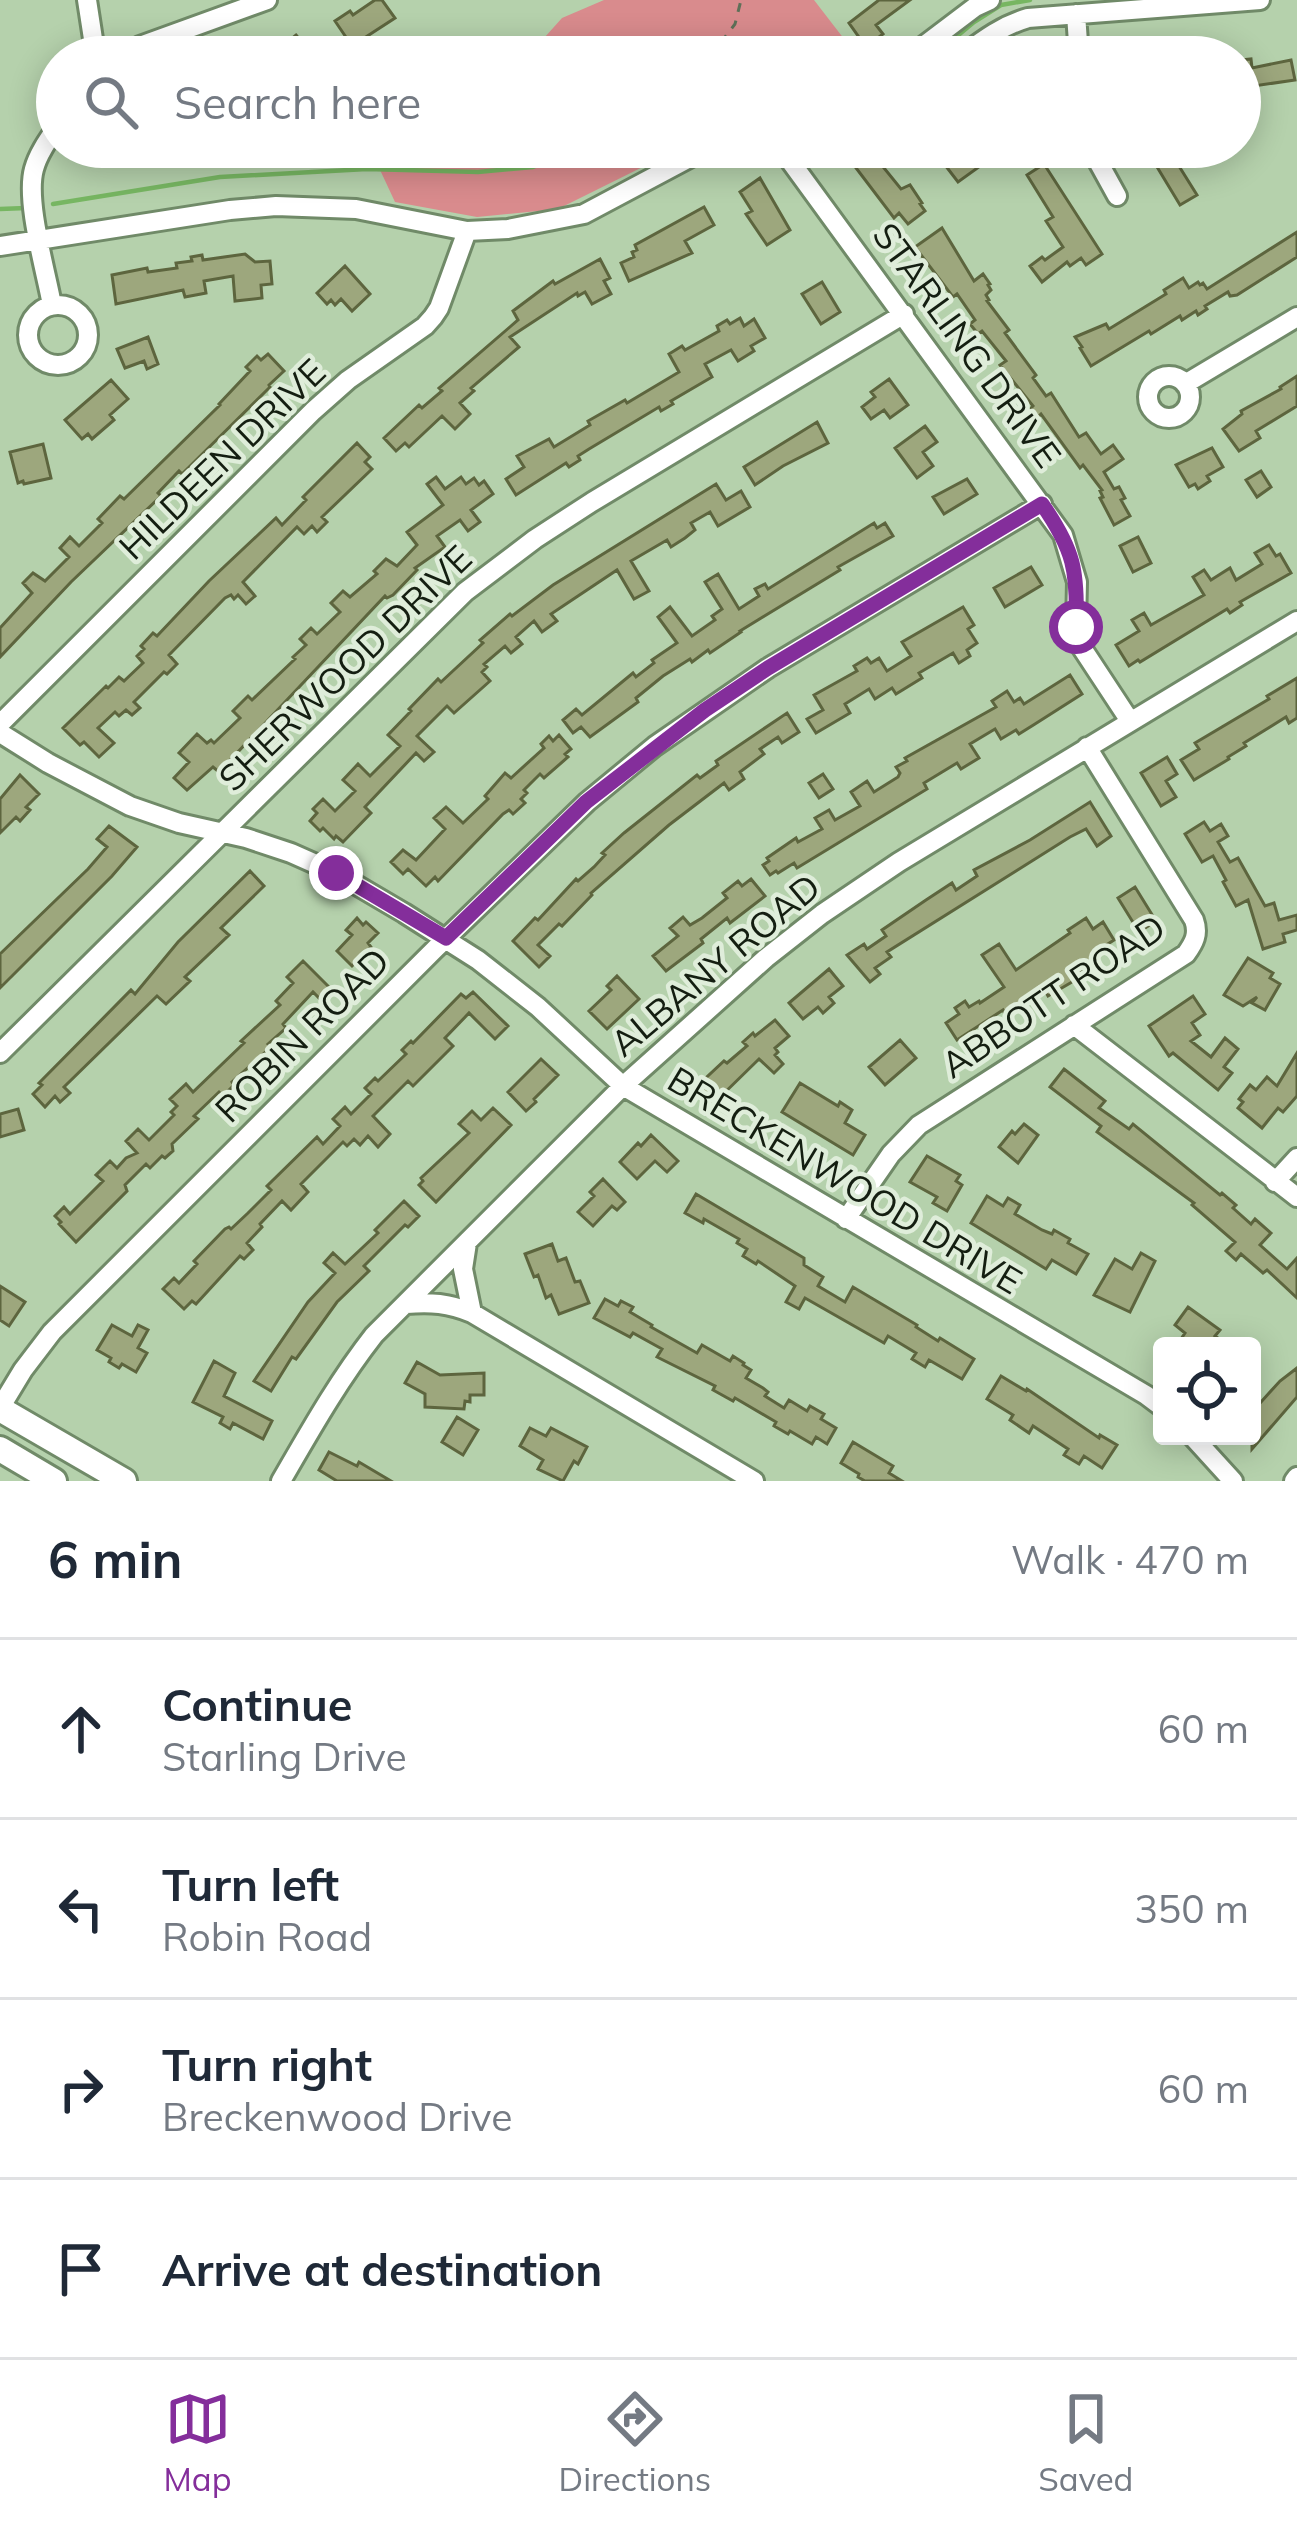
<!DOCTYPE html>
<meta charset="utf-8">
<style>
body{margin:0;font-family:Mulish,sans-serif;background:#f2f2f3;color:#1f2937}
.controls{position:absolute;right:36px;bottom:36px;display:grid;overflow:hidden;border-radius:12px;box-shadow:0 6px 30px #0003}
.controls button{width:108px;height:108px;display:grid;place-items:center;padding:0;border:0;border-bottom:3px solid #e0e1e3;background:#fff;color:#1f2937;font:60px sans-serif}
.stop{position:absolute;width:36px;height:36px;margin:-27px;border:9px solid #842e9b;border-radius:50%;background:#fff}
.stop.end{background:#842e9b;border-color:#fff;box-shadow:0 3px 12px #0008}
.list{margin:0;padding:0;list-style:none}
h2{display:flex;justify-content:space-between;align-items:center;height:156px;margin:0;padding:0 48px;font-size:51px}
h2 small{font-size:39px;font-weight:400;color:#747a83}
.list li{display:grid;grid-template-columns:78px 1fr auto;gap:36px;align-items:center;box-sizing:border-box;height:180px;padding:0 48px;border-top:3px solid #e0e1e3}
.list b{display:block;font-size:45px;white-space:nowrap}
.list p{margin:0;font-size:39px;white-space:nowrap;color:#747a83}
.list em{font-size:39px;font-style:normal;color:#747a83}
.icon{flex:none;width:66px;height:66px;fill:none;stroke:currentColor;stroke-width:2;stroke-linecap:round;stroke-linejoin:round}
.map{position:relative;flex:none;width:1297px;height:1481px;overflow:hidden}
.search{position:absolute;background:#fff;box-shadow:0 6px 30px #0003;left:36px;right:36px;top:36px;height:132px;display:flex;align-items:center;gap:30px;box-sizing:border-box;padding:0 42px;border-radius:66px;color:#747a83;font-size:45px}
.sheet{height:876px;background:#fff}
nav{display:flex;justify-content:space-around;align-items:center;box-sizing:border-box;height:168px;border-top:3px solid #e0e1e3;background:#fff;font-size:33px;color:#747a83}
nav a{display:grid;justify-items:center;gap:6px}
nav .on{color:#842e9b}
.map>svg:first-child{display:block}
.green{fill:#d98b8d}
.lines{fill:none;stroke-linecap:round;stroke-linejoin:round}
.stream{stroke:#77b662;stroke-width:4.5}
.building{fill:#9da77d;stroke:#5d653e;stroke-width:3}
.minor-casing{stroke:#708a68;stroke-width:24}
.major-casing{stroke:#708a68;stroke-width:30}
.path{stroke:#5e7058;stroke-width:3;stroke-dasharray:9 9;stroke-linecap:butt}
.minor{stroke:#fff;stroke-width:18}
.major{stroke:#fff;stroke-width:24}
.route{stroke:#842e9b;stroke-width:15}
.labels{text-anchor:middle;stroke-width:9;stroke-linejoin:round;paint-order:stroke}
.street-label{font-size:36px;fill:#141e11;stroke:#dfedda}
</style>
<div class="map">
<svg width="1297" height="1481" viewBox="0 0 1297 1481">
<rect width="100%" height="100%" fill="#b5d1ac"/>
<path class="green" d="M604 0H814L858 57H527L562 18Z
M397 147H683L558 209 477 217 395 202 374 157Z"/>
<g class="lines">
<path class="stream" d="M932 57 974 22 1001 5 1030 0
M53 204 220 177 367 169 478 172 533 167 582 147
M0 209 26 208"/>
</g>
<path class="building" d="M375 0H382L395 18 352 46 335 21 350 11 353 15Z
M879 0H910L876 25 883 34 866 47 849 23Z
M296 35 314 57H269Z
M1172 45V57H1143V46Z
M1251 59 1252 68 1291 60 1295 80 1240 88V60Z
M867 147 901 189 910 185 922 203 920 204 925 211 908 224 899 213 894 218 850 160Z
M970 147 983 164 958 182 945 165Z
M1145 147H1167L1197 195 1180 205Z
M1044 164 1102 254 1086 265 1081 258 1070 266 1067 262 1042 282 1030 266 1042 257 1045 260 1063 247 1046 221 1053 217 1027 175Z
M760 178 790 230 767 245 746 214 752 211 740 192Z
M704 207 714 225 685 241 692 253 629 281 621 263 634 257 632 252 637 250 635 245Z
M942 228 974 281 983 274 990 284 988 285 991 290 986 295 989 300 987 301 1009 330 1005 333 1036 375 1033 378 1046 396 1051 393 1079 437 1086 433 1101 454 1113 445 1123 459 1104 472 1114 489 1119 487 1125 498 1121 500 1130 516 1114 525 1100 498 1103 497 1100 491 1102 490 1083 465 1080 468 1041 414 1038 417 1031 408 1033 406 1000 365 1006 361 982 331 978 334 970 324 975 320 957 294 953 297 915 247Z
M1297 232V257L1237 295 1230 296 1228 292 1205 306 1207 309 1198 315 1196 311 1182 320 1180 316 1151 334 1149 331 1091 366 1080 348 1082 347 1075 337 1106 324 1109 329 1166 294 1164 290 1183 278 1189 288 1198 282 1200 285 1203 283 1207 289Z
M245 254 255 262 270 261 272 284 261 285 262 298 235 301 233 276 204 281 206 293 201 294 185 297 183 290 116 304 112 275 147 268 148 272 177 268 176 263 192 261 191 257 202 255 203 260Z
M600 259 610 278 604 281 611 294 592 304 585 292 578 296 577 293 510 337 519 347 471 388 474 391 460 403 470 414 455 429 442 416 409 447 405 443 396 451 384 438 419 405 422 408 442 391 439 388 518 320 513 311 553 281 555 284Z
M345 266 370 294 352 311 341 299 335 305 331 300 327 304 317 293Z
M822 282 840 312 821 324 802 294Z
M740 318 744 326 754 319 765 338 751 346 754 351 738 361 731 350 705 364 712 377 671 401 673 404 661 411 659 407 589 449 578 456 580 460 569 467 566 463 516 495 506 479 524 467 517 456 549 439 554 447 590 425 588 421 625 400 627 403 679 372 669 354 682 346 685 350 719 331 717 326 727 320 730 324Z
M148 337 158 364 147 369 144 361 125 368 117 349Z
M268 354 284 371 269 385 270 387 182 474 179 471 158 493 161 496 71 582 0 657V628L32 593 23 583 33 573 45 581 69 557 60 548 70 537 79 546 102 523 98 519 120 496 124 499 220 405 219 404 250 371 246 367 257 356 261 360Z
M1297 376V406L1256 431 1260 438 1239 451 1223 429 1242 414 1241 411 1281 389 1280 387Z
M889 379 908 405 890 418 884 410 871 419 862 407 875 397 871 392Z
M111 380 128 399 110 415 114 420 92 439 88 434 82 439 65 420Z
M817 422 828 443 783 466 755 485 744 467Z
M925 426 937 442 923 452 933 466 917 478 895 448Z
M357 443 370 457 365 462 372 469 322 517 327 522 317 532 312 526 304 534 297 527 243 582 255 596 246 604 238 595 234 599 231 595 225 598 169 655 177 664 167 674 164 672 134 702 140 708 132 715 126 710 119 716 115 712 98 728 114 743 99 757 84 742 80 745 63 728 106 686 108 688 119 677 124 681 143 663 137 656 144 649 141 646 153 633 157 636 209 581 276 518 282 525 306 500 303 497Z
M43 444 51 478 24 484 23 481 18 483 10 452Z
M1212 448 1223 467 1207 476 1210 481 1198 489 1195 484 1189 487 1176 465Z
M1261 471 1271 487 1257 497 1246 480Z
M436 477 445 489 461 477 466 484 474 478 479 485 484 481 493 494 471 510 480 522 468 531 460 520 437 536 445 547 415 568 417 570 393 595 387 598 385 596 219 772 213 767 187 790 174 778 189 762 179 753 197 734 207 743 211 740 214 743 240 718 233 711 248 696 252 700 295 659 293 657 306 645 300 639 311 628 317 634 340 612 331 603 343 591 350 597 377 574 374 571 386 559 397 566 417 545 407 532 443 505 427 484Z
M967 479 977 494 944 514 933 497Z
M716 484 726 500 741 491 750 507 718 526 710 512 691 523 695 530 685 538 671 547 667 540 631 561 649 591 634 599 617 570 551 614 557 621 542 632 534 621 516 637 522 644 511 653 505 646 484 664 487 667 482 672 490 681 454 713 447 706 417 736 434 752 424 761 416 753 365 807 371 813 343 842 336 836 334 839 323 828 320 831 310 821 317 813 313 809 323 799 335 811 355 791 343 780 358 764 370 776 400 746 388 735 411 711 409 709 438 679 441 682 483 643 480 640 510 614 512 616 553 585Z
M874 523 877 528 885 523 893 536 838 567 840 570 740 631 741 632 710 653 708 650 692 662 690 659 663 676 636 698 638 702 590 737 581 727 573 733 563 720 576 709 582 715 633 673 636 677 654 663 652 660 677 643 658 617 670 607 692 636 715 620 712 616 722 609 705 582 718 574 739 609 759 596 755 589 765 584 768 589Z
M1138 537 1151 563 1133 572 1120 546Z
M1269 545 1276 556 1280 554 1291 573 1240 602 1242 605 1230 613 1227 609 1140 662 1138 660 1129 666 1116 645 1139 631 1132 620 1144 613 1151 625 1204 595 1193 577 1204 570 1211 580 1230 568 1236 580 1262 564 1255 553Z
M1031 567 1042 585 1005 607 994 588Z
M963 607 974 625 968 629 977 643 967 650 970 656 959 663 953 653 919 673 922 678 896 694 892 688 875 699 869 689 845 704 850 713 816 733 807 719 823 710 814 695 857 671 854 666 867 658 871 663 879 658 887 671 911 656 902 642Z
M1070 675 1082 694 1035 724 1019 734 1016 730 1001 739 995 729 970 744 979 758 961 769 957 763 924 783 927 789 797 868 794 863 778 873 776 871 770 875 763 865 769 861 767 858 796 838 798 842 822 829 815 818 829 810 835 820 860 806 851 792 867 781 874 792 898 777 900 773 896 767 907 761 905 758 996 707 992 701 1007 691 1014 702 1020 698 1024 704Z
M1297 678V718L1289 723 1286 717 1244 743 1246 746 1228 757 1229 759 1194 780 1181 760 1199 749 1195 743 1269 699 1267 696Z
M787 713 799 732 782 743 778 737 760 749 764 754 740 772 744 779 729 790 724 783 669 825 591 893 592 895 562 926 559 924 538 945 550 956 539 967 513 941 535 918 538 920 576 879 578 881 594 867 605 855 602 853 624 833 697 775 700 778 718 765 716 761Z
M559 735 571 749 565 754 568 757 544 778 540 774 524 790 527 793 521 799 525 803 513 814 509 810 503 814 438 881 435 877 426 886 408 869 403 874 391 862 403 850 416 860 445 829 434 818 446 807 463 823 488 799 485 796 505 773 511 778 544 748 541 744 549 736 553 741Z
M1167 757 1177 774 1166 781 1176 797 1161 806 1141 773Z
M823 774 833 789 819 798 809 783Z
M20 775 39 794 26 807 30 810 20 821 16 817 0 833V799Z
M1090 802 1111 836 1097 846 1086 829 1070 837 887 952 891 957 875 968 880 974 870 982 847 955 864 944 867 949 886 936 882 930 926 900 952 883 956 890 977 876 974 870 1030 840Z
M1204 822 1210 831 1221 824 1228 836 1218 842 1230 862 1238 858 1265 906 1274 903 1279 920 1297 915V930L1283 934 1285 942 1263 949 1248 900 1236 906 1223 882 1226 880 1213 856 1202 862 1185 834Z
M109 826 137 847 112 876 0 988V954L88 869 107 847 97 839Z
M250 871 264 886 221 928 229 935 185 977 190 981 166 1004 157 996 64 1087 70 1093 60 1102 55 1096 45 1107 33 1094 42 1085 39 1083 131 990 135 994 178 942Z
M751 879 765 896 730 923 727 918 701 939 703 943 666 971 653 956 678 936 670 928 683 917 690 925 702 918 727 898 723 893 738 881 742 886Z
M1135 887 1156 921 1139 932 1118 898Z
M357 918 363 925 366 922 378 933 368 943 371 947 352 966 337 951 352 935 346 930Z
M1086 918 1093 929 1103 922 1114 940 1100 949 1102 953 1079 967 1084 975 1048 996 1044 989 1014 1008 1013 1006 1004 1012 1003 1010 957 1040 946 1023 959 1014 955 1008 965 1001 969 1007 979 1001 980 1003 1004 987 982 955 999 944 1016 970 1070 933 1068 930Z
M1248 958 1273 973 1270 978 1280 984 1265 1010 1252 1003 1257 997 1243 1006 1224 995Z
M303 961 330 988 320 999 313 992 283 1024 286 1028 268 1044 271 1047 232 1082 234 1085 223 1096 219 1092 194 1116 198 1119 172 1144 173 1151 165 1158 162 1156 150 1168 146 1164 125 1185 127 1191 76 1242 59 1224 61 1222 55 1216 64 1207 70 1214 103 1181 96 1175 110 1161 117 1168 126 1158 137 1153 126 1141 138 1129 149 1140 174 1115 171 1112 177 1106 170 1099 186 1084 193 1092 244 1043 241 1041 280 1005 276 1001 293 983 287 977Z
M829 969 843 986 829 997 834 1003 823 1013 818 1007 803 1019 789 1003Z
M617 976 639 999 607 1029 589 1011 611 990 607 986Z
M473 992 508 1026 495 1039 469 1013 445 1038 453 1046 413 1086 408 1081 373 1116 390 1134 378 1147 368 1136 360 1145 354 1139 347 1146 343 1142 301 1184 308 1192 291 1210 282 1201 260 1224 262 1227 247 1243 253 1250 244 1259 240 1256 196 1304 192 1301 184 1309 163 1289 174 1278 179 1283 197 1264 194 1261 225 1229 229 1227 231 1229 248 1213 271 1190 267 1186 317 1137 323 1144 340 1126 333 1119 345 1107 351 1114 371 1094 365 1088 375 1078 378 1081 406 1054 402 1050 411 1041 413 1043 461 994 466 998Z
M1193 996 1205 1014 1192 1023 1200 1035 1191 1041 1211 1057 1225 1038 1238 1049 1224 1067 1232 1073 1218 1090 1173 1053 1169 1056 1149 1026Z
M775 1020 789 1036 775 1048 778 1052 775 1055 783 1064 774 1073 759 1059 711 1106 694 1089 724 1061 727 1063 747 1046 743 1042 753 1033 755 1036Z
M900 1040 916 1058 885 1085 869 1067Z
M1297 1053V1096L1283 1112 1278 1108 1262 1128 1238 1108 1243 1102 1239 1099 1250 1085 1256 1090 1267 1077 1277 1086Z
M541 1059 558 1075 534 1099 536 1102 526 1111 508 1092Z
M1064 1069 1105 1101 1099 1108 1129 1129 1133 1124 1220 1195 1222 1193 1236 1205 1233 1208 1251 1224 1255 1219 1271 1233 1260 1245 1287 1269 1297 1258V1298L1267 1270 1263 1273 1241 1254 1236 1260 1226 1251 1235 1242 1192 1205 1194 1203 1097 1132 1101 1126 1050 1087Z
M800 1083 838 1106 840 1102 852 1110 845 1123 865 1135 853 1155 782 1112Z
M493 1108 511 1125 436 1202 419 1185 423 1181 421 1178 469 1133 459 1124 472 1111 481 1120Z
M18 1109 24 1130 0 1137V1114Z
M1024 1124 1038 1135 1018 1163 999 1147 1012 1131 1015 1134Z
M651 1135 678 1161 667 1172 655 1161 637 1179 620 1162 638 1143 641 1146Z
M927 1156 960 1175 956 1181 962 1185 947 1211 933 1203 937 1197 910 1182Z
M603 1179 625 1202 617 1210 612 1206 593 1226 578 1212 594 1196 590 1192Z
M696 1194 804 1258V1265L823 1277 818 1286 845 1302 853 1287 917 1325 916 1327 938 1341 940 1338 974 1359 962 1379 929 1360 925 1367 912 1359 916 1353 888 1336 884 1343 805 1298 799 1309 786 1302 795 1286 758 1261 756 1264 743 1256 747 1249 737 1243 739 1239 704 1219 703 1223 685 1213Z
M987 1196 1003 1206 1008 1198 1020 1205 1015 1214 1042 1230 1052 1234 1054 1230 1070 1239 1068 1243 1088 1254 1076 1274 1052 1260 1046 1269 971 1223Z
M404 1201 419 1216 408 1227 405 1225 364 1266 369 1271 337 1302 296 1359 292 1357 271 1391 254 1381 308 1302 335 1273 324 1263 333 1253 345 1264 378 1233 375 1230Z
M552 1244 558 1261 566 1258 575 1282 580 1281 589 1303 559 1314 551 1295 546 1298 538 1275 534 1277 525 1254Z
M1141 1253 1155 1261 1130 1312 1094 1295 1115 1259 1132 1269Z
M0 1286 25 1302 9 1326 0 1320Z
M605 1299 618 1306 621 1301 633 1307 630 1312 652 1325 651 1327 697 1353 702 1345 730 1361 733 1356 744 1363 743 1365 751 1370 746 1378 763 1388 768 1392 765 1396 784 1408 789 1400 807 1411 810 1406 824 1414 821 1419 836 1428 827 1444 816 1437 812 1444 790 1431 788 1434 774 1426 776 1422 735 1398 733 1401 713 1390 715 1386 657 1357 662 1349 633 1333 630 1337 594 1318Z
M1188 1307 1220 1330 1215 1336 1229 1346H1190L1181 1339 1185 1333 1175 1325Z
M112 1325 132 1336 138 1325 148 1330 138 1348 147 1353 136 1372 122 1364 119 1368 109 1362 111 1358 97 1350Z
M214 1361 235 1373 224 1396 272 1421 263 1439 233 1423 230 1429 220 1423 223 1417 193 1402Z
M417 1362 440 1375 484 1373V1395H470V1402L465 1401 464 1409 425 1407V1394L405 1383Z
M1297 1368V1397L1252 1449V1412L1280 1381Z
M1001 1376 1026 1391 1027 1389 1099 1438 1100 1435 1117 1445 1102 1468 1084 1456 1079 1464 1064 1455 1068 1449 1033 1426 1029 1433 1010 1420 1013 1415 987 1399Z
M457 1417 478 1430 463 1455 442 1442Z
M530 1428 546 1436 551 1428 587 1447 578 1464 574 1461 563 1481 538 1469 543 1460 520 1446Z
M853 1442 893 1466 889 1473 902 1481H865L858 1477 859 1474 841 1463Z
M329 1452 357 1466 359 1462 391 1481H337L319 1470Z"/>
<g class="lines">
<defs>
<path id="minor" d="M87 0 93 39 99 57
M1076 14 1079 57
M120 57 140 46 267 0
M909 57 975 7 990 0
M960 57C983 40 1001 26 1028 18L1260 0
M780 147 1063 535 1077 582 1076 627 1080 645 1130 721
M1090 147 1117 196
M0 246 230 210 276 206 356 209 467 231 508 229 584 214 710 147
M52 305C46 271 25 201 34 169 38 154 48 140 57 127
M28 335a30 30 0 1 1 60 0a30 30 0 1 1-60 0Z
M1148 397a21 21 0 1 1 42 0a21 21 0 1 1-42 0Z
M1185 384 1297 317
M0 724 313 411 348 380 425 326 433 317 439 308 467 231
M0 733 48 763 130 806 179 823 246 838 291 853 336 873 404 913 478 960 538 1007 623 1086 1146 1395 1162 1407
M1074 1025 1297 1197
M0 1053 465 592 535 539 592 502 904 314
M1275 1182 1297 1158
M846 1219 891 1154 919 1125 1186 954C1194 943 1199 934 1194 920L1087 747
M467 1243 463 1269 472 1313
M406 1304C430 1302 449 1303 472 1313L754 1481
M0 1408 23 1370 52 1332 435 949 587 802 655 746 768 668 1042 504
M1192 1436 1233 1481
M281 1481C310 1431 338 1381 374 1335L623 1086 766 958 822 914 899 862 1297 621
M1294 1481 1297 1477"/>
<path id="major" d="M0 1409 124 1481
M0 1449 54 1481"/>
</defs>
<use href="#minor" class="minor-casing"/>
<use href="#major" class="major-casing"/>
<path class="path" d="M714 57 712 54 735 24 741 0
M402 159 449 154 482 147"/>
<use href="#minor" class="minor"/>
<use href="#major" class="major"/>
</g>
<g class="lines">
<path class="route" d="M336 873 446 938 586 802 705 710 768 668 1042 504C1074 550 1078 571 1076 627"/>
</g>
<g class="labels">
<g class="street-label">
<text transform="translate(967 345) rotate(54)" y="13">STARLING DRIVE</text>
<text transform="translate(222 459) rotate(-44)" y="13">HILDEEN DRIVE</text>
<text transform="translate(345 668) rotate(-44)" y="13">SHERWOOD DRIVE</text>
<text transform="translate(715 965) rotate(-40)" y="13">ALBANY ROAD</text>
<text transform="translate(1053 996) rotate(-34)" y="13">ABBOTT ROAD</text>
<text transform="translate(302 1035) rotate(-45)" y="13">ROBIN ROAD</text>
<text transform="translate(845 1180) rotate(31)" y="13">BRECKENWOOD DRIVE</text>
</g>
</g>
</svg>
<div class="controls">
<button><svg class="icon" aria-label="locate" viewBox="0 0 24 24"><circle cx="12" cy="12" r="6"/><path d="M12 2v4M12 18v4M2 12h4M18 12h4"/></svg></button>
</div>
<div class="stop" style="left:1076px;top:627px"></div>
<div class="stop end" style="left:336px;top:873px"></div>
<div class="search"><svg class="icon" aria-label="search" viewBox="0 0 24 24"><circle cx="10" cy="10" r="6"/><path d="M15 15l6 6"/></svg>Search here</div>
</div>
<section class="sheet">
<h2>6 min<small>Walk · 470 m</small></h2>
<ul class="list">
<li><svg class="icon" aria-label="ahead" viewBox="0 0 24 24"><path d="M12 20V5M6 11l6-6 6 6"/></svg><div><b>Continue</b><p>Starling Drive</p></div><em>60 m</em></li>
<li><svg class="icon" aria-label="left" viewBox="0 0 24 24"><path d="M17 20v-9H6M10 6l-5 5 5 5"/></svg><div><b>Turn left</b><p>Robin Road</p></div><em>350 m</em></li>
<li><svg class="icon" aria-label="right" viewBox="0 0 24 24"><path d="M7 20v-9h11M14 6l5 5-5 5"/></svg><div><b>Turn right</b><p>Breckenwood Drive</p></div><em>60 m</em></li>
<li><svg class="icon" aria-label="arrive" viewBox="0 0 24 24"><path d="M6 21V4h12l-3 4 3 4H6"/></svg><div><b>Arrive at destination</b></div></li>
</ul>
</section>
<nav>
<a class="on"><svg class="icon" aria-label="map" viewBox="0 0 24 24"><path d="M3 6l6-2 6 2 6-2v14l-6 2-6-2-6 2zM9 4v14M15 6v14"/></svg>Map</a>
<a><svg class="icon" aria-label="directions" viewBox="0 0 24 24"><path d="M12 3l9 9-9 9-9-9zM9 14v-3h6M13 9l2 2-2 2"/></svg>Directions</a>
<a><svg class="icon" aria-label="saved" viewBox="0 0 24 24"><path d="M7 4h10v16l-5-4-5 4z"/></svg>Saved</a>
</nav>
